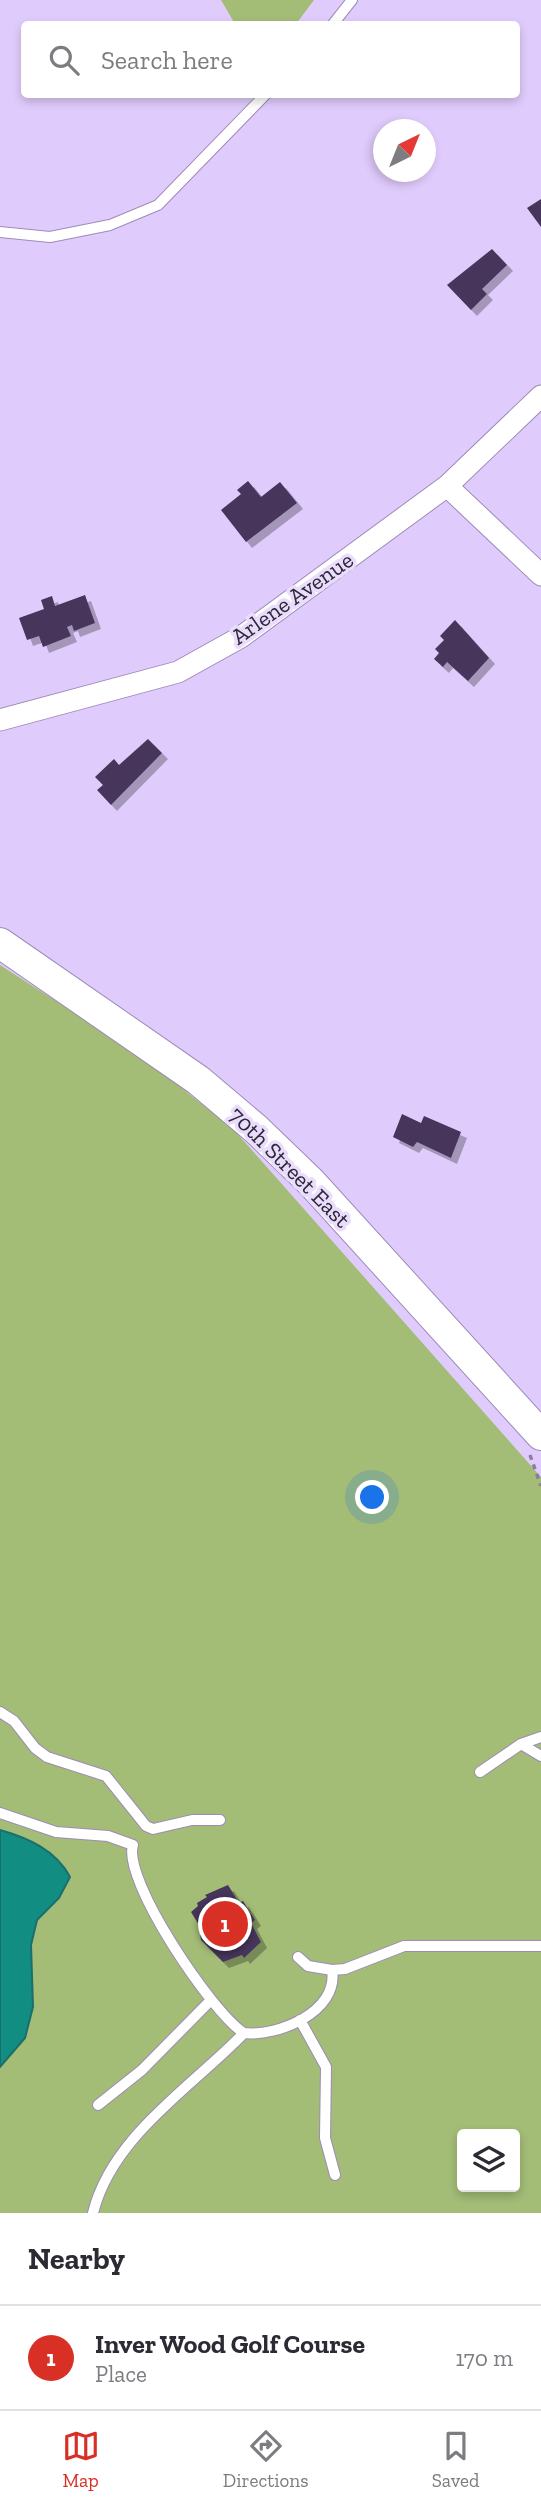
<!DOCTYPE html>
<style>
body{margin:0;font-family:"Zilla Slab",serif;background:#f2f2f3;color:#2b2b33}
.controls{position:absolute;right:21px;bottom:21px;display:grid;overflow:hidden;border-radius:7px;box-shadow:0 4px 10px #0003}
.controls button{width:63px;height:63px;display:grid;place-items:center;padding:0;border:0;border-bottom:2px solid #e1e1e2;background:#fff;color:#2b2b33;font:35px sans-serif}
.compass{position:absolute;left:373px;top:119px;width:63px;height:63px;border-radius:50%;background:#fff;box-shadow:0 4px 10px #0003;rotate:43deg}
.you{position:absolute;left:373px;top:1498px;width:24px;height:24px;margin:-18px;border:5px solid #fff;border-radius:50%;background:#1a73e8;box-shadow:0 0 0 10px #1a73e833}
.badge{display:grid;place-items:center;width:46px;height:46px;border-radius:50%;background:#d93025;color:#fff;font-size:23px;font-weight:700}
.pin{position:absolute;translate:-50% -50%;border:4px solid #fff;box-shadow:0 2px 7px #0006}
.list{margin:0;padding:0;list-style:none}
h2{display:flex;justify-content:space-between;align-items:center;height:91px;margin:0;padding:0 28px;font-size:30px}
h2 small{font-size:23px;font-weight:400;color:#7c7c81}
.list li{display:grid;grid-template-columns:46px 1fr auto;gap:21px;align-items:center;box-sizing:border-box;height:105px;padding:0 28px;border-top:2px solid #e1e1e2}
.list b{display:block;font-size:26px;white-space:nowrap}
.list p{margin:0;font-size:23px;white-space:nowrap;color:#7c7c81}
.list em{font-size:23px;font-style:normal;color:#7c7c81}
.icon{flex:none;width:38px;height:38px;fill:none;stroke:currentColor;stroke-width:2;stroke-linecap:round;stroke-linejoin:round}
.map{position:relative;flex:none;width:541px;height:2213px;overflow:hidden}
.search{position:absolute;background:#fff;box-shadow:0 4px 10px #0003;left:21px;right:21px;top:21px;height:77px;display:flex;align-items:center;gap:18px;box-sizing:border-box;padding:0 24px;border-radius:7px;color:#7c7c81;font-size:26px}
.sheet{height:196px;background:#fff}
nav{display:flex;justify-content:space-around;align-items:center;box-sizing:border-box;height:98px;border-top:2px solid #e1e1e2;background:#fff;font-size:19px;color:#7c7c81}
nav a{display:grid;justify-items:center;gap:4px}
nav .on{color:#d93025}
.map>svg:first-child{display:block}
.green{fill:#a3bc76;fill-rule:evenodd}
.water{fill:#128d82;stroke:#1a6e6c;stroke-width:2}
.building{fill:#46345b;filter:url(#shadow)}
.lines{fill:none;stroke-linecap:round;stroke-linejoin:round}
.lane-casing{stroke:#9e8bb8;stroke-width:12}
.street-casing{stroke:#9e8bb8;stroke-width:23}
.secondary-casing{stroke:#9e8bb8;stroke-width:32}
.path{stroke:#8c7da0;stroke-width:3.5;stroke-dasharray:5 5;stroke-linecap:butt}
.lane{stroke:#fff;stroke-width:10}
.street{stroke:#fff;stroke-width:21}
.secondary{stroke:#fff;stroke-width:30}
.labels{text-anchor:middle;stroke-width:7;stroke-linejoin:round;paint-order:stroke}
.street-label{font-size:23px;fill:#2e2639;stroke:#e9ddfb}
</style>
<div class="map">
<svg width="541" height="2213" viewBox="0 0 541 2213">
<defs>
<filter id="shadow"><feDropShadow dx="6" dy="6" stdDeviation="0" flood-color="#0004"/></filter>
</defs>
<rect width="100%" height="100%" fill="#e0ccfc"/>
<path class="green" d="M221 0H314L296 24H235Z
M0 965 143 1057 234 1130 541 1477V2213H0ZM462 2134H515V2187H462Z"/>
<path class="water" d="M0 1830C28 1838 56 1850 70 1877L59 1898 37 1920 31 1945 33 2007 25 2038 0 2067Z"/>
<path class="building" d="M541 199V227L527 208Z
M492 249 507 265 482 289 487 294 471 310 447 285Z
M248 481 261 497 280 482 297 503 246 542 221 510 241 494 237 490Z
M85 595 95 623 74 631 72 625 67 627 71 636 43 647 39 636 27 640 19 618 44 609 41 600 52 596 55 606Z
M455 620 489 658 468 681 447 662 443 667 434 659 439 653 435 649 444 640 440 636Z
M148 739 162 753 111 805 97 790 103 785 95 777 114 759 119 765Z
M402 1114 421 1123 424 1116 461 1132 451 1158 417 1142 413 1147 393 1137Z
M228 1885 239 1903 243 1901 255 1920 251 1923 261 1942 244 1958 242 1955 223 1962 201 1940 199 1925 191 1912 198 1906 197 1903 207 1897 205 1895Z"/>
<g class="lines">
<defs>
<path id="lane" d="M333 24 352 0
M0 232 50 237 110 225 158 205 266 94
M0 1712 14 1721 35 1748 47 1757 106 1776 146 1826 153 1829 192 1820H220
M521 1744 541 1756
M480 1772 521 1744 541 1737
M0 1813 56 1832 108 1836 133 1845C122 1880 213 2014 244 2033 277 2037 339 2012 332 1970L308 1966 298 1957
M332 1970 345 1969 404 1946H541
M300 2020 326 2067 325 2138 335 2175
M98 2105 142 2070 210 2001
M93 2213C112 2136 192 2087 244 2033"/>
<path id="street" d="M447 486 541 575
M0 720 178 672 241 637 447 486 541 396"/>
<path id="secondary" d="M0 943 198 1080 256 1129 311 1182 541 1435"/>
</defs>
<use href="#lane" class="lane-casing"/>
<use href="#street" class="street-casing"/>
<use href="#secondary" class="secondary-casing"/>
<path class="path" d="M530 1455 541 1486"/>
<use href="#lane" class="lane"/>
<use href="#street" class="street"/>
<use href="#secondary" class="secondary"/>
</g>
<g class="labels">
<g class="street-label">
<text transform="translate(292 598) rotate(-35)" y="8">Arlene Avenue</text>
<text transform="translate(290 1167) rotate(45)" y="8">70th Street East</text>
</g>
</g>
</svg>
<div class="controls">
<button><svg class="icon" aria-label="layers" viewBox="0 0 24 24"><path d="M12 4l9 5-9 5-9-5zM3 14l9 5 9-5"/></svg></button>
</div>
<svg class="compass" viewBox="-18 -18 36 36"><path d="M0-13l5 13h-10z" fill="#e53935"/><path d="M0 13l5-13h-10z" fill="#7c7c81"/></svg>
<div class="you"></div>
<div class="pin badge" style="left:225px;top:1924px">1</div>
<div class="search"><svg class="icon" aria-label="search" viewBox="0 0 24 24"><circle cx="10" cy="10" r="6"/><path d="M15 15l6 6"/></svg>Search here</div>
</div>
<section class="sheet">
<h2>Nearby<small></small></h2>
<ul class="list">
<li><span class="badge">1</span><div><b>Inver Wood Golf Course</b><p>Place</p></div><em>170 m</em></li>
</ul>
</section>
<nav>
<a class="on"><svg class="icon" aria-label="map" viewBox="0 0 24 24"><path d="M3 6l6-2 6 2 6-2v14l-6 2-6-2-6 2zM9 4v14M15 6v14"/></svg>Map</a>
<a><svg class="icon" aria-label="directions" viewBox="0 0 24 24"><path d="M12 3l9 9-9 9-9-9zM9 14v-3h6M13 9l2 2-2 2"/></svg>Directions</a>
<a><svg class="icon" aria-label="saved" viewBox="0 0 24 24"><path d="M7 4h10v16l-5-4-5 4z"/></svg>Saved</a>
</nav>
